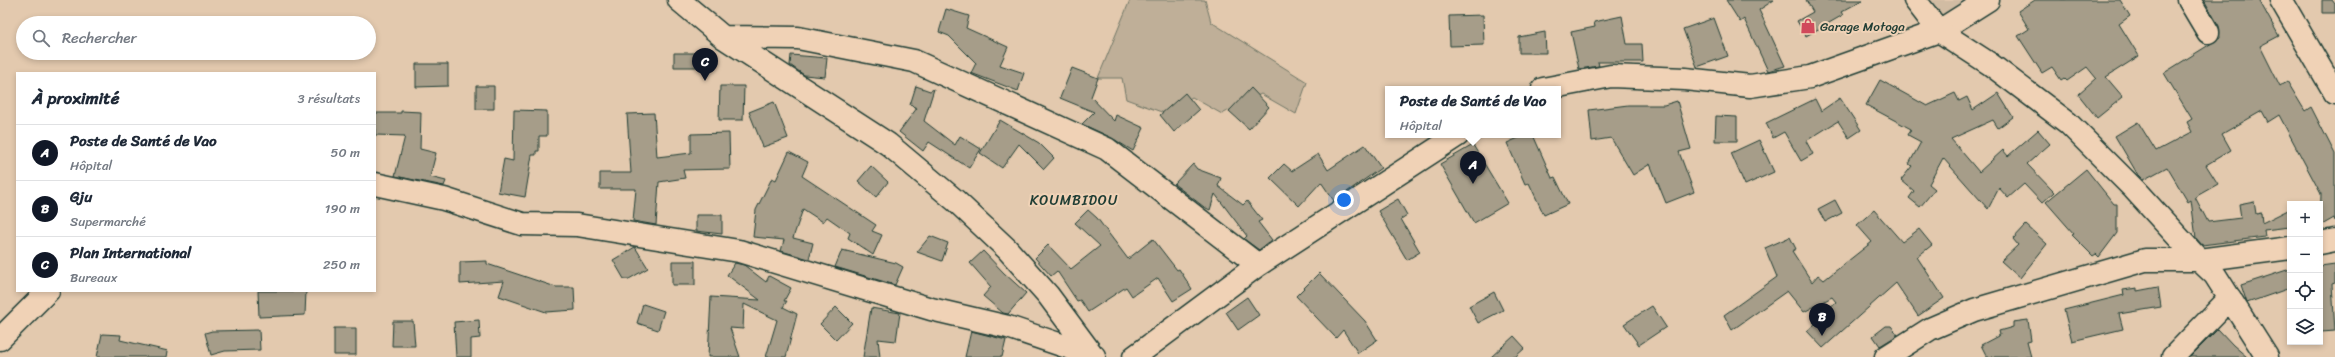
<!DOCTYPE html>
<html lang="fr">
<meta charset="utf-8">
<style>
body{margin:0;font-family:Sriracha,sans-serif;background:#f2f2f3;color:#1f2937}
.controls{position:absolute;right:12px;bottom:12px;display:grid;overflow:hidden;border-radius:0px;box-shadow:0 2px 6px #0003}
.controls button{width:36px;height:36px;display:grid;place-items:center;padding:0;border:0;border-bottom:1px solid #e0e1e3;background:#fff;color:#1f2937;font:20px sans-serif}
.you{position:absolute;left:1344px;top:200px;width:14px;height:14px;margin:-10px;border:3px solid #fff;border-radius:50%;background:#1a73e8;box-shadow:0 0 0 6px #1a73e833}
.badge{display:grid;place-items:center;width:26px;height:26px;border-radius:50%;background:#111827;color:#fff;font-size:13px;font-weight:700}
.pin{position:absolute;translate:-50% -33px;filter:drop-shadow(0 1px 2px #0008)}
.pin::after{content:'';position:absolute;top:21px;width:14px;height:12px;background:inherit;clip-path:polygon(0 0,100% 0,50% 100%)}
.popup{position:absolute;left:1385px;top:86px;width:176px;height:52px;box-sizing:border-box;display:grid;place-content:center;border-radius:0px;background:#fff;filter:drop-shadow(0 1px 3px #0005);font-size:13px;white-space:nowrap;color:#747a83}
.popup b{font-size:15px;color:#1f2937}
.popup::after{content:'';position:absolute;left:50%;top:100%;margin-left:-8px;border:8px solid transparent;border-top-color:#fff}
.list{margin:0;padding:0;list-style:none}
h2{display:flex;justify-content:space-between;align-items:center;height:52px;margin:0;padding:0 16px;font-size:17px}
h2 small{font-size:13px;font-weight:400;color:#747a83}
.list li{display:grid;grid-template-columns:26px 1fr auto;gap:12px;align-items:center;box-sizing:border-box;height:56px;padding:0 16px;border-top:1px solid #e0e1e3}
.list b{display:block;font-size:15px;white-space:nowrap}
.list p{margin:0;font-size:13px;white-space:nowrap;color:#747a83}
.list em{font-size:13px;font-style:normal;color:#747a83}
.icon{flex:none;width:22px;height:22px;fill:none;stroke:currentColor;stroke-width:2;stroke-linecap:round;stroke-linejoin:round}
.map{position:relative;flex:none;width:2335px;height:357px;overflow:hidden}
.search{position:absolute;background:#fff;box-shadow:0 2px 6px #0003;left:16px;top:16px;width:360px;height:44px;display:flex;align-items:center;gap:10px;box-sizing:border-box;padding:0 14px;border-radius:22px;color:#747a83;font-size:15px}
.panel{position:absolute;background:#fff;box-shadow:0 2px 6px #0003;left:16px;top:72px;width:360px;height:220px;border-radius:0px}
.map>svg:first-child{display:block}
.built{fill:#d1bca3}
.green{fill:#bfaf98;stroke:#6f7666}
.building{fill:#a69d89;stroke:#1f3d34}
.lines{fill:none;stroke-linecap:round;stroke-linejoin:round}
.minor-casing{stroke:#1f3d34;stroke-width:25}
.major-casing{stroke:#1f3d34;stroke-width:25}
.minor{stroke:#f0d2b6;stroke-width:22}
.major{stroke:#f0d2b6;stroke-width:22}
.labels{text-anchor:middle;stroke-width:4;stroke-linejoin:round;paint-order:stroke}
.poi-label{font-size:13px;fill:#1f3d34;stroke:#f0d2b6;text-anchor:start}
.neighbourhood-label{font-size:14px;letter-spacing:1px;fill:#1f3d34;stroke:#f0d2b6}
</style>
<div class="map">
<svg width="2335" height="357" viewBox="0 0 2335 357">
<rect width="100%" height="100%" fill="#e3c9ae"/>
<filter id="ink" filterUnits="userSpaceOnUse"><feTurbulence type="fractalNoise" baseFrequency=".025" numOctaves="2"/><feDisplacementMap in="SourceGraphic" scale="8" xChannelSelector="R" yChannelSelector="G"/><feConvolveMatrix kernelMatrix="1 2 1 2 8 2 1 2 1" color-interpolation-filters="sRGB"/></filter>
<g filter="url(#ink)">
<path class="built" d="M1915 0H1988L1939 31Z"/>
<path class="green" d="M1130 0H1205L1211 22 1307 82 1296 114 1261 94 1222 114 1192 97 1167 114 1126 99 1122 78H1098Z"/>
<path class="building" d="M1726 0H1774L1759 10 1785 66 1768 71 1744 19 1740 22Z
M1806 0H1863L1841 12 1843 15 1806 36 1797 21 1813 12Z
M2035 0H2120L2130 16 2119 24 2139 56 2106 77 2123 97 2097 118 2078 94 2096 78 2087 67 2067 81 2064 78 2061 80 2052 67 2042 73 2018 36 2029 29 2018 11Z
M2204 0H2259L2279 36 2260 46 2280 86 2287 81 2305 111 2311 107 2335 154V221L2334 218 2320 226 2321 194 2279 115 2268 122 2262 111 2222 134 2231 150 2206 165 2218 184 2195 197 2208 222 2241 218 2239 204 2254 201 2256 214 2261 213 2262 223 2290 209V227L2264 230 2265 237 2202 245 2196 238 2191 200 2188 202 2167 167 2143 180 2138 175 2115 136 2138 122 2156 151 2192 132 2187 122 2192 119 2164 73 2220 38 2219 26Z
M2322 0H2332L2335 4V13H2322Z
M946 9 969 16 966 28 1008 47 1000 65 1024 73 1018 91 971 73 976 63 949 36 939 32Z
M1483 15 1484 45 1450 46 1449 16Z
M1622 16 1627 44H1642L1643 62H1598L1599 66 1579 69 1571 32 1595 27 1594 22Z
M1714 18 1728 56 1697 67 1683 29Z
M1545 32 1546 53H1519V37Z
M674 53H709V67H674Z
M791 55 827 58 825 77 804 75 790 65Z
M416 64H448V86L416 87Z
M1072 68 1098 78 1091 97 1114 121 1116 115 1144 128 1133 151 1112 138 1082 124 1094 112 1060 98Z
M1880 80 1927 106 1955 93 1959 101 1967 97 1973 110 1998 93 2013 117 1998 128 1993 120 1951 139 1979 172 2003 150 2008 156 2038 130 2050 144 2027 164 2054 192 2042 203 2024 184 2008 198 1999 188 1988 209 1943 158 1929 184 1935 189 1920 207 1909 198 1914 191 1901 180 1912 166 1909 164 1921 142 1908 135 1911 129 1866 105Z
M476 86H494V109H476Z
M720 86H744L743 120H719Z
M916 86 930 91 934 89 924 121 955 145 960 136 981 149 969 168 929 142 923 151 899 132 917 108 910 105Z
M1251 88 1269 107 1249 129 1229 111Z
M1185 93 1199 110 1174 132 1160 115Z
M1840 98 1861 130 1849 138 1838 121 1806 141 1813 154 1801 161 1784 132 1773 138 1766 123 1815 99 1821 111Z
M1677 101 1691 149 1679 152 1694 192 1666 203 1650 164 1633 175 1611 138 1592 141 1589 110 1628 105H1664Z
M774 102 788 138 763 147 749 112Z
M514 110 547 111V136H539V151H536V155H532L525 197 498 192 504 159 513 161Z
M401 111 421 112 420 149 436 153 430 177 446 181 444 186 395 176 405 136 375 135V113H401Z
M654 113 657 157 691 153V134L729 133 730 169 683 170 685 178 659 182 656 225 633 221 636 189H600V173H631L627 114Z
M1716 116 1737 117V141H1715Z
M1000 120 1039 143 1054 158 1044 169 1019 144 1002 168 980 153Z
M1525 135H1533L1552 178 1555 177 1568 204 1544 215 1529 183 1525 184 1507 143Z
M1759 140 1774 172 1745 185 1731 153Z
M1365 145 1381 168 1334 201 1321 182 1299 206 1270 178 1284 164 1292 171 1318 154 1328 170Z
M1473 145 1508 203 1474 223 1440 164Z
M789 152 808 162 802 176 876 225 872 231 882 235 873 255 848 238 850 233 827 217 823 222 803 209 793 238 813 243 809 259 781 251 784 240 753 237 756 210 772 178 776 180Z
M1193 164 1197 169 1221 178 1218 186 1243 205 1247 201 1262 220 1258 222 1272 240 1259 250 1244 239 1247 236 1215 194 1210 210 1204 207 1174 184Z
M871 166 888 182 876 197 858 181Z
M2086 169 2114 204H2117V233L2099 257 2096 254 2093 256 2072 235 2074 234 2046 202Z
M1398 199 1407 215 1401 219 1420 252 1407 260 1378 211Z
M1835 200 1842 213 1825 222 1818 209Z
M1088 210 1097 218 1128 259 1153 239 1177 270 1179 269 1192 289 1173 301 1158 278 1132 296 1126 287 1088 312 1080 300 1077 301 1057 271 1051 276 1035 258 1048 245 1071 269 1100 246 1075 223Z
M1874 210 1902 242 1919 229 1932 245 1917 257 1944 298 1918 316 1896 283 1823 348 1807 331 1815 324 1813 322 1836 302 1832 297 1804 312 1787 291 1732 330 1724 315 1777 277 1765 248 1790 237 1796 249 1792 251 1812 282 1818 275 1824 280 1872 242 1857 225Z
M696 215H722V234L696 231Z
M2026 225 2047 244 2020 278 2001 261 2018 245 2013 239Z
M930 236 948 243 942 261 917 252Z
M635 247 648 268 629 279H624L613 260Z
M842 250 896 263 903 267 895 285 835 267Z
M983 251 1004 273 1026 293 1008 314 1003 313 983 296 991 287 970 263Z
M487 261V264L556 287H574L575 310 546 312 499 296 504 281 460 284V262Z
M672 261H695V285H672Z
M735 263 744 265 766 282 769 276 791 288 784 301H787L783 307 797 314 786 357H766L777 320 744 304 743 329 730 328 740 357H708L711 297 760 300 727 275Z
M2335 264V283L2332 284 2335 331 2320 332V266Z
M2290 269V288L2247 303 2241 285Z
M1319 273 1365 321 1377 340 1358 353 1343 330 1336 338 1296 296Z
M2158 287 2161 307 2119 314 2123 329 2072 341 2064 310 2124 295 2123 290 2137 288V291Z
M258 291H306L305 315 259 317Z
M1494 292 1503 310 1478 323 1469 306Z
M1247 297 1259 315 1238 330 1226 312Z
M643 304 664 311 658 330 637 323Z
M1652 306 1666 327 1639 345 1624 324Z
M836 307 852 323 836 340 820 324Z
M871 308 900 313 896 341 878 339 880 357H863Z
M479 320 480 338 471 339V357H456L454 322Z
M2028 320 2031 341 2027 342 2031 357H1987L1981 345 2000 335 1999 331 2013 327V322Z
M393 321H413L415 346H392Z
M1886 326H1891L1898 335 1880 346 1873 336Z
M334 328H356V355H334Z
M2218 329 2233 345 2247 357H2190Z
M259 330 260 350 225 351 211 355 205 333 212 331Z
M971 331 1006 340 1002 357H965Z
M102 334 121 335 120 340 168 351 167 357H97Z
M1514 336 1525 348 1515 357H1491Z"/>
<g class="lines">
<defs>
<path id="minor" d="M679 0 723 37 888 144 956 201 1007 249 1048 295 1094 357
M2189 0 2208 32
M723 37 798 38 914 61 1107 149 1258 265
M1543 89 1611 76 1685 79 1750 86 1810 77 1939 31 1988 0
M375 184 444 199 522 224 577 225 739 251 931 309 1008 327 1094 356
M0 339 48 291
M1134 357 1258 265 1458 135
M1886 357 1930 329 1974 310 2145 260H2199L2215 275 2267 357
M2173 357 2230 298"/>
<path id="major" d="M1915 0 1939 31 1990 64 2068 123 2134 189 2199 260 2290 248
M2281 0 2335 93
M2320 243 2335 240"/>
</defs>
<use href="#minor" class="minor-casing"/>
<use href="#major" class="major-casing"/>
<use href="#minor" class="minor"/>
<use href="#major" class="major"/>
</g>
</g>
<defs>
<symbol id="shop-bare" viewBox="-9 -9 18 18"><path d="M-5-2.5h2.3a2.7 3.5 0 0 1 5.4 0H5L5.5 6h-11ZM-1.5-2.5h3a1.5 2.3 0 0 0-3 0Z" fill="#d1495b" stroke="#f0d2b6" stroke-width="2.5" paint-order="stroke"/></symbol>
</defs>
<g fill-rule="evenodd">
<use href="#shop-bare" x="1797" y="15" width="22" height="22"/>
</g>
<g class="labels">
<g class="poi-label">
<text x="1820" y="31">Garage Motoga</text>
</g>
<g class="neighbourhood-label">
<text x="1074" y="205">KOUMBIDOU</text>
</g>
</g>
</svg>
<div class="controls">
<button>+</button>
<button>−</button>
<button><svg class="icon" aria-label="locate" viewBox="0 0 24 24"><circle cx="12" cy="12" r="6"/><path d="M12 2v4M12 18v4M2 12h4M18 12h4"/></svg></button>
<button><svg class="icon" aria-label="layers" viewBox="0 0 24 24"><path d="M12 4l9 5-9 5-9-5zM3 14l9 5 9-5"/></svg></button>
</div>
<div class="you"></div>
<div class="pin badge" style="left:1473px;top:184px">A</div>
<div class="popup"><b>Poste de Santé de Vao</b>Hôpital</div>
<div class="pin badge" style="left:1822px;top:336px">B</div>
<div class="pin badge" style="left:705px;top:81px">C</div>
<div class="search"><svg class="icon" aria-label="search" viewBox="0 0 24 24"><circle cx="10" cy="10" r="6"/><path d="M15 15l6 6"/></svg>Rechercher</div>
<section class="panel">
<h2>À proximité<small>3 résultats</small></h2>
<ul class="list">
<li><span class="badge">A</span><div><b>Poste de Santé de Vao</b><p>Hôpital</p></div><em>50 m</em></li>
<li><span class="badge">B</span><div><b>Gju</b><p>Supermarché</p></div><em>190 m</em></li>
<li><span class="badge">C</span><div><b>Plan International</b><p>Bureaux</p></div><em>250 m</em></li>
</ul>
</section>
</div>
